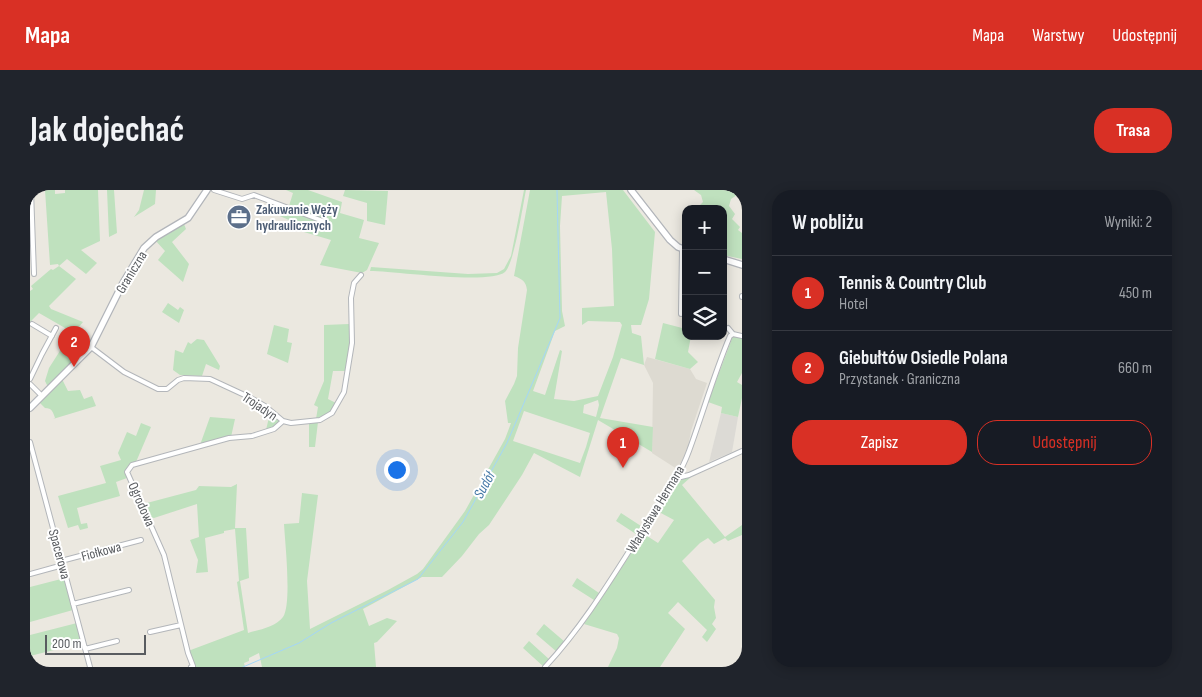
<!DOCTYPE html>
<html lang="pl">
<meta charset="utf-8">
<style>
body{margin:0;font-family:"Sofia Sans Condensed",sans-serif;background:#20242c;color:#f1f3f6}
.controls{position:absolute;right:15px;top:15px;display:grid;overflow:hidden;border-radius:10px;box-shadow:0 2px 12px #0003}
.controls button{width:45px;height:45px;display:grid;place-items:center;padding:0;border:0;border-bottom:1px solid #363941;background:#171b24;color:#f1f3f6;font:25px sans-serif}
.scale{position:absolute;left:15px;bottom:12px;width:101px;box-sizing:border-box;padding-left:5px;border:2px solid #595c60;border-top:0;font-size:14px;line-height:18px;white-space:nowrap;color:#595c60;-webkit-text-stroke:4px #fff;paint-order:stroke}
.you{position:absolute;left:366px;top:279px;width:18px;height:18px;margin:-12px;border:4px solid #fff;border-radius:50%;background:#1a73e8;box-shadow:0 0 0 8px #1a73e833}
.badge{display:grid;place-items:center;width:32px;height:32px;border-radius:50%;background:#d93025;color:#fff;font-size:16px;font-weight:700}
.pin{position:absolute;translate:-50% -41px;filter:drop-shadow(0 1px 2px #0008)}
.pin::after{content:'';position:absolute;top:26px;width:18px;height:15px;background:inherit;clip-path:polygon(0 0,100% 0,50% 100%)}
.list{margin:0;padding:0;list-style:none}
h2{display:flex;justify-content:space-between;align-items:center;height:65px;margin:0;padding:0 20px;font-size:21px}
h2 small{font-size:16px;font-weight:400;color:#9ea1a6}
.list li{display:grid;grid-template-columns:32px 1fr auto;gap:15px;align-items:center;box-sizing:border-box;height:75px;padding:0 20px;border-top:1px solid #363941}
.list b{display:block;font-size:19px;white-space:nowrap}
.list p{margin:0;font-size:16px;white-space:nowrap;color:#9ea1a6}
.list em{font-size:16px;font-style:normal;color:#9ea1a6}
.actions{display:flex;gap:10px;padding:15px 20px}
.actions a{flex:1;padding:11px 0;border:1px solid #d93025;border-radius:20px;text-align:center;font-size:18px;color:#d93025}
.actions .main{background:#d93025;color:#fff}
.icon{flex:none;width:28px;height:28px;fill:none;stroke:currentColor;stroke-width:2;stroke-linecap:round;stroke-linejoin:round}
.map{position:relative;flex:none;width:712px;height:477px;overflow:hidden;border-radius:20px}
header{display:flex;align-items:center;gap:30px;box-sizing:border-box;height:70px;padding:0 25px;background:#d93025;color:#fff}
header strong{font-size:24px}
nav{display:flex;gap:28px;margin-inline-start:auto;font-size:18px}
.intro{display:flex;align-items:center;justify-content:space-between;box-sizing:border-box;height:120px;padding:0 30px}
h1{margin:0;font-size:35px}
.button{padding:12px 22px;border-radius:20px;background:#d93025;color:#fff;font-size:18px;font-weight:700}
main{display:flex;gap:30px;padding:0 30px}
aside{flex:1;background:#171b24;border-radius:20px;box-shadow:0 2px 12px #0003}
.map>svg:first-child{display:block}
.industrial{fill:#dcdad5}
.education{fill:#dddad1}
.green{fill:#bfe1be;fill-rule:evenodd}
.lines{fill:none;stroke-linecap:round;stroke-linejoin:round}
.stream{stroke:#a4d6f7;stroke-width:1}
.street-casing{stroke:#b3b6ba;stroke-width:6}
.secondary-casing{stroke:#b2b5ba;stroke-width:8}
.street{stroke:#fff;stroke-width:4}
.secondary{stroke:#fff;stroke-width:5.5}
.labels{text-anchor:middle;stroke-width:4;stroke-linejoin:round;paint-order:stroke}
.service-label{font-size:14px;font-weight:bold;fill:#4e5e75;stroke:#fff;text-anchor:start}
.street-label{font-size:14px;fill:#595c60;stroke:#fff}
.water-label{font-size:15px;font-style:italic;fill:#4478a6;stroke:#fff}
</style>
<header>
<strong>Mapa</strong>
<nav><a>Mapa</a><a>Warstwy</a><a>Udostępnij</a></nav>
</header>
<div class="intro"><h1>Jak dojechać</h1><a class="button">Trasa</a></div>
<main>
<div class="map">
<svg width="712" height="477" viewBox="0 0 712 477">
<rect width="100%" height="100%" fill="#ebe8e0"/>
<path class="industrial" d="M691 223 708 227 702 262 679 272Z"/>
<path class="education" d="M617 167 660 179 666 189 677 193 661 241 657 262 647 279 622 263 623 193 614 175Z"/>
<path class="green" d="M15 0H25V4L35 3V0H68L70 51 51 60 67 73 56 84 37 69 29 76 46 89 19 116 21 119 53 132 45 142 59 156 18 197 15 191 19 178 42 142 9 123 0 132V101L3 99 1 96 21 79 23 80 29 76 28 74 20 75Z
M77 0H84L87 43 79 47Z
M114 0H126L125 14 104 27 109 20Z
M256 0H278L312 12 310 23 334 30 329 48 349 53 337 80 332 83 290 75 301 50 257 37 259 30 245 24 249 13 259 16 263 3Z
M315 0 358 1 355 35 337 31V13L313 6Z
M494 0H496C493 15 484 74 475 82 460 95 364 81 340 81L341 77 438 84 467 83 474 79 481 66Z
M500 0H593L625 42 619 109 611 135H601L602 143 611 146 614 175 591 168 570 228 623 237 622 262 568 230 550 287 504 263 492 285 459 335 449 344 432 366 412 387H392L333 419 339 436 357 428 367 431 347 452 344 453 346 477H232L229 463 219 468V471L214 473 215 477H164L158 461 214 440 207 392 209 391 205 339 194 341V343L175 348 178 382 166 383 168 370 160 350 169 347 167 314 124 328 120 327 113 314 166 300 169 296 201 297 207 294 205 338H216L219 388 210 391 218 443C228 440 246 437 253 427 262 414 255 352 254 334L269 333 272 303 288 305 277 391 280 439 358 400 387 384 393 379 435 321 475 249 481 233H478L475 211 484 194 487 186 488 158 497 100C496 91 492 89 484 86ZM576 2 582 59 584 116 552 118V135L558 131 590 132 592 135 583 167 568 206 544 211 524 209 532 161 530 160 515 205 503 201 525 141 535 136 532 121 530 36 532 6ZM568 210 569 215 566 227 553 223 554 215ZM494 221 560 243 556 257 550 273 483 251Z
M664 0H705L707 5 701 9 699 16 705 24 702 29 710 37 708 40 712 43V69L693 65V19H666L673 12 671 5Z
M154 34 156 39 142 52 159 74 153 92 128 70 135 61 125 50Z
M138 113 148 120 150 117 154 120 149 133 132 122Z
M633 133 656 139V146H661L658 162 668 172 660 179 625 169Z
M319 134 320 152 316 181H303L298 209 306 213 300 222 286 229 288 217 284 215 294 191V135Z
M244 135 259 139 257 152 262 153 258 173 237 164Z
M706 145 712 148V183L707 192 712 195V208L708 227 691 223 692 217 678 212 703 146Z
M167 149 174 150 190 176 189 180 176 174 172 186 150 185 143 180 145 160 153 163 158 152 161 154Z
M32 189 38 201 50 200 54 209 62 206 66 216 23 229 25 228C23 222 22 218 15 218L9 212Z
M240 223 250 232 247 236 236 240Z
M180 227 205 229 201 247 170 255Z
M288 232 285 257H279V234Z
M111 233 121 237 106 272 97 277V288L86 292 90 306 47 318 51 334 57 333 58 338 50 340 48 335 38 338 28 306 76 293 70 276 91 270 88 263 97 242 106 246Z
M661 287 652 295 695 347 712 335V345L698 351 695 348 684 354 678 348 670 353 652 371 685 410 684 417 686 428 682 434 686 439 677 452 672 447 677 440 648 412 638 423 655 439 630 477H578L587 458 589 448 587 444 554 434 614 344 628 353 644 330 629 322 650 290Z
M591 323 611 336 606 344 586 331Z
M35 388 43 420 0 432V397Z
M547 388 569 403 564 410 542 396Z
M47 433 52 453 0 466V445Z
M514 434 535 452 527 462 506 444Z
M499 451 520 470 514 477 493 458Z"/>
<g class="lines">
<path class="stream" d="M213 477 269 453 301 433 388 389 433 332 477 253 530 128 527 0"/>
<defs>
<path id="street" d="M1 0 4 84
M184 0 212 9 224 5 293 31
M712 107V106
M651 124 652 59
M2 134 22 146
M698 138 703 144
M61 157 94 182 128 199H137L148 190 154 188 180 189 221 208 235 216 253 231 261 233 290 230 302 223 314 202 322 153 321 108 324 93 331 85
M0 189 12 164 26 138
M0 194 12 206
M0 252 60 477
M646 285 651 287 659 285 712 261
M31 371 111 350
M0 384 33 375
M43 414 99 400
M120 442 151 435
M55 459 87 451
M161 477 163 476 158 463 134 365 97 282 102 275 199 248 222 246 244 239 253 231
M515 477C556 433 586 381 619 330 633 309 650 286 659 261 673 223 684 184 700 146L703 144 712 146"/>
<path id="secondary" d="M601 0 640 50 648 57 656 60
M693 69 712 75
M0 218 61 157 93 93 114 58 126 47 158 28 177 0"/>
</defs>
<use href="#street" class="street-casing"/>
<use href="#secondary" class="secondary-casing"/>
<use href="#street" class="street"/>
<use href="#secondary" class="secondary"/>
</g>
<defs>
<symbol id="office-disc" viewBox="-11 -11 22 22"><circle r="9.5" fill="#5c6f8a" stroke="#fff"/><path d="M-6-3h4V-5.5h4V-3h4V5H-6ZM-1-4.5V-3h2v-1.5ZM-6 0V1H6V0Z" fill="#fff"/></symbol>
</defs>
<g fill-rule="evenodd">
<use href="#office-disc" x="195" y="13" width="28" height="28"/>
</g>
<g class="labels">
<g class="service-label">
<text x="226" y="24">Zakuwanie Węży<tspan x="226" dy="16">hydraulicznych</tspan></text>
</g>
<g class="street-label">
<text transform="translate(101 82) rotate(-59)" y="5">Graniczna</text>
<text transform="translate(230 216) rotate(34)" y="5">Trojadyn</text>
<text transform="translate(112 314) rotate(66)" y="5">Ogrodowa</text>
<text transform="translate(625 319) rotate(-59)" y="5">Władysława Hermana</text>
<text transform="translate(71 361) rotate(-15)" y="5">Fiołkowa</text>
<text transform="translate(30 364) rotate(75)" y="5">Spacerowa</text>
</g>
<g class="water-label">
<text transform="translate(454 295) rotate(-61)" y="5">Sudół</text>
</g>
</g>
</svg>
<div class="controls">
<button>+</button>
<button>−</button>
<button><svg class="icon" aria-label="layers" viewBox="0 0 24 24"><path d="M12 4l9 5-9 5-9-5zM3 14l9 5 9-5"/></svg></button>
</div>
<div class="scale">200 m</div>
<div class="you"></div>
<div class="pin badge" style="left:593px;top:278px">1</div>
<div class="pin badge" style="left:44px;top:177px">2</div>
</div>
<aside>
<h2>W pobliżu<small>Wyniki: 2</small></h2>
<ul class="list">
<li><span class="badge">1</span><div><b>Tennis &amp; Country Club</b><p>Hotel</p></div><em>450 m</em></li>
<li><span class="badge">2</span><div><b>Giebułtów Osiedle Polana</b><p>Przystanek · Graniczna</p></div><em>660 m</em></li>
</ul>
<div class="actions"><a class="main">Zapisz</a><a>Udostępnij</a></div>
</aside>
</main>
